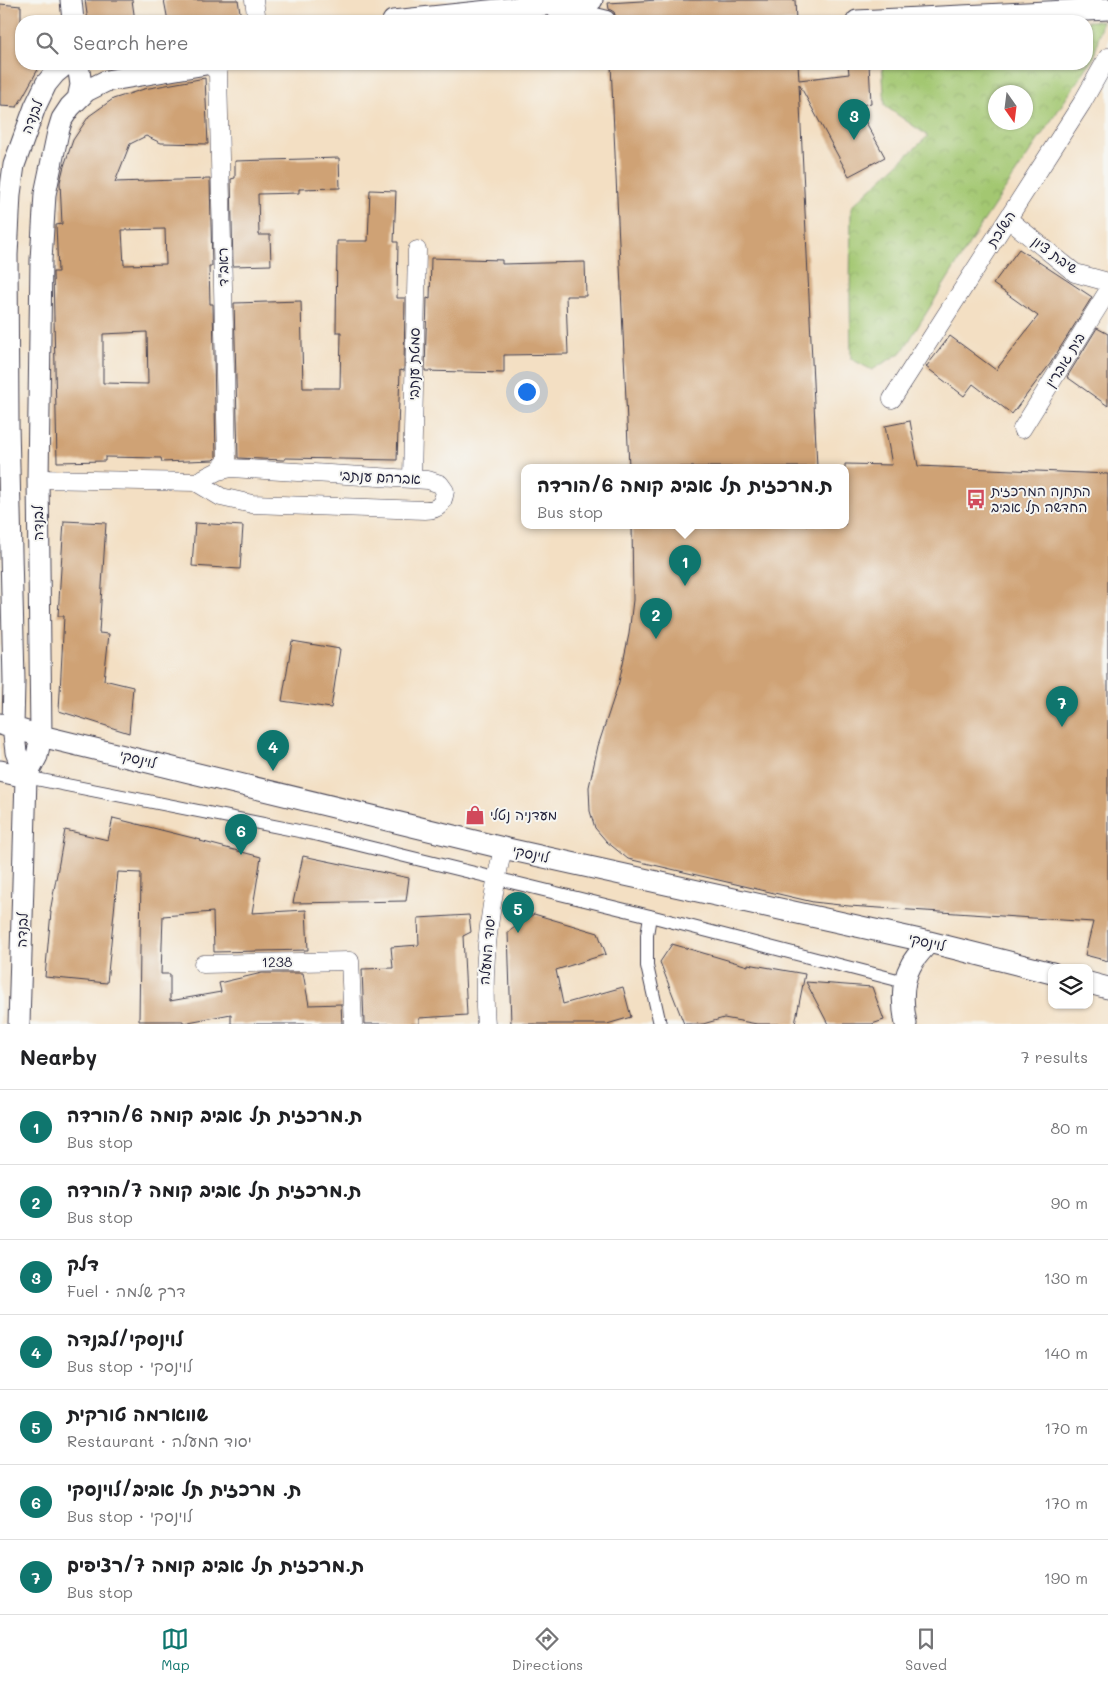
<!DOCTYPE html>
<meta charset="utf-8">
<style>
body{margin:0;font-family:Mali,"Playpen Sans Hebrew",sans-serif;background:#f2f2f2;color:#202124}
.controls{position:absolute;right:15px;bottom:15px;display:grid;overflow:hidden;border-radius:10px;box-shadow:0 1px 4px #0004}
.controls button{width:45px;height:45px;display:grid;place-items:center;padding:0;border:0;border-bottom:1px solid #e0e0e0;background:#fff;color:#202124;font:25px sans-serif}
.compass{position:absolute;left:988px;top:85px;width:45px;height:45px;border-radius:50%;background:#fff;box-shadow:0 1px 4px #0004;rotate:166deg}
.you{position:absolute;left:526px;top:391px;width:18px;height:18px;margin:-12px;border:4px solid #fff;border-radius:50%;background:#1a73e8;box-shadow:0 0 0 8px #1a73e833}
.badge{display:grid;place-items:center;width:32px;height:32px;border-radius:50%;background:#0f766e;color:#fff;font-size:16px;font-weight:700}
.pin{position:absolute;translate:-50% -41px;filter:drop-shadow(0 1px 2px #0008)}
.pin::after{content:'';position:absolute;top:26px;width:18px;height:15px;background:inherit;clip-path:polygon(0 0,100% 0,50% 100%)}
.popup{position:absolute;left:521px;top:464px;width:328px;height:65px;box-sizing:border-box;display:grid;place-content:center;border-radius:10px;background:#fff;filter:drop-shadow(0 1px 4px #0005);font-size:16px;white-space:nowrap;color:#757577}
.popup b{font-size:19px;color:#202124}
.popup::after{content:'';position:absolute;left:50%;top:100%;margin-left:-10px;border:10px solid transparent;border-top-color:#fff}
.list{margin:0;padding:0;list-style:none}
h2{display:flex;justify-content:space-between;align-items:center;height:65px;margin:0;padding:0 20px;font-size:21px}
h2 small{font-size:16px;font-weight:400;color:#757577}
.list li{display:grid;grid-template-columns:32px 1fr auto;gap:15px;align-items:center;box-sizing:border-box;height:75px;padding:0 20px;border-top:1px solid #e0e0e0}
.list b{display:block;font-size:19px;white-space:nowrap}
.list p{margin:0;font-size:16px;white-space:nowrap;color:#757577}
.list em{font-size:16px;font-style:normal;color:#757577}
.icon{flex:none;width:28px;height:28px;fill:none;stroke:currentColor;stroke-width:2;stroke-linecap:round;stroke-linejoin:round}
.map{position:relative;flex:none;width:1108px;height:1024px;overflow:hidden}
.search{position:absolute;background:#fff;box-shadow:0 1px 4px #0004;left:15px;right:15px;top:15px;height:55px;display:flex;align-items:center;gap:12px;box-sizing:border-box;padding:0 18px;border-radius:20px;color:#757577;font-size:19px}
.sheet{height:590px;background:#fff}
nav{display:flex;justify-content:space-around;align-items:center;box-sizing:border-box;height:70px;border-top:1px solid #e0e0e0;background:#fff;font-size:14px;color:#757577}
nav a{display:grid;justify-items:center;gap:2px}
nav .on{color:#0f766e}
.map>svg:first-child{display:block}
.park{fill:url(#park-crowns);stroke:#627456;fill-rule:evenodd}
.building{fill:#cfa275;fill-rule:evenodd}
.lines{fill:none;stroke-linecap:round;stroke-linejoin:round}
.pedestrian-casing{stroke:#413e4f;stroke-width:14}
.minor-casing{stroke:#413e4f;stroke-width:19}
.tertiary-casing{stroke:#413e4f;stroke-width:23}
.pedestrian{stroke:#fff;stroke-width:12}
.minor{stroke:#fff;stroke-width:18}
.tertiary{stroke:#fff;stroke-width:21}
.labels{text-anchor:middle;stroke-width:4;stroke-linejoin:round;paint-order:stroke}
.street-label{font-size:14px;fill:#22223b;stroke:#f6f6f2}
.poi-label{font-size:14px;fill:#22223b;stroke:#f6f6f2;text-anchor:start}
</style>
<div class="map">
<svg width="1108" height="1024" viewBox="0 0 1108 1024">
<defs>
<pattern id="park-crowns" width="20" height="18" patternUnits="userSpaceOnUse" patternTransform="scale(1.25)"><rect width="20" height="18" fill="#a3c771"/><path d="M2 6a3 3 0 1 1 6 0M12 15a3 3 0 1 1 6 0" fill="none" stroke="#8cab63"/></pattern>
</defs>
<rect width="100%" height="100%" fill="#f6f6f2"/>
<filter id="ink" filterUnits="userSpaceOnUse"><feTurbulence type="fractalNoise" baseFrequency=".02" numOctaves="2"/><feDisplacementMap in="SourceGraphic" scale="10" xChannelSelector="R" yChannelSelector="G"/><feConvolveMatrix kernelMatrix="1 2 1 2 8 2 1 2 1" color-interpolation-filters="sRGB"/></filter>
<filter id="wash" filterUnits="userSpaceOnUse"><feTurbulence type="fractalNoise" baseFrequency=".0096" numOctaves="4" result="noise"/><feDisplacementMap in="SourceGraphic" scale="20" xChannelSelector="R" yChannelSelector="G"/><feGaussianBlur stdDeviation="1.12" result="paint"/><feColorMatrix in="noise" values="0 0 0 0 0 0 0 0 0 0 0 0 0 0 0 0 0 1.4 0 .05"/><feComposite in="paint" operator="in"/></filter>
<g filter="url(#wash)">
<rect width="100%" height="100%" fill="#f3dfc3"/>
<path class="park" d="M1087 21H1102L1094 57 983 222 902 352 872 370 851 359 850 298 851 207 928 136 885 106 882 64H1087ZM996 92H1026V122H996Z"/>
<g id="blocks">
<path class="building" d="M85 0H132L135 21H88Z
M164 0H238L241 18 216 21H168Z
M658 0H795L796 21H617L614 12 609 9 608 3Z
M0 4 21 6V64H41L17 107 0 106Z
M611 64H798L799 80 849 74 848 64H869L871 103 857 106 885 157 849 176 799 84 817 467H629Z
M205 78 208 144 161 143 146 136 130 144 115 182 210 179 212 266H209L210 304H213L216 457 213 460 162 462 161 458 105 457V461L57 462 53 272H58L56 225 62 224 60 182 64 166 73 140 89 116 113 99 144 89ZM165 229 166 264 124 265 122 230ZM147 332 148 384 103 383V334Z
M339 158 340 188 299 189V193L258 194 259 235H270L271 265 233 266 231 179 235 178V161Z
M370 190 396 191 394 242H398L397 298H405L404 371 400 370 397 460 285 458V460H283L238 458 234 303 301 301 303 388H340L341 332H336L337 241H368Z
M1019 249 1092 297 1050 364 1012 414 973 384 964 396 926 367 950 336 996 370 1038 316 993 284Z
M431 258 502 260V264L585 262 586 296H566L568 354 504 355V373L425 371 427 298 430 299Z
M1097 328 1108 334V406L1067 377Z
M910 421 918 466 1108 474V961L1085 955 1093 922 849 906 813 902 628 859 607 842 595 828 590 811 589 787 598 746 619 682 629 634 633 600 632 525H845V464L892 465 885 426Z
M64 521 106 523 99 633 109 634 104 680 133 687 129 733 59 711 64 616H58Z
M195 523 243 526 240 569 192 566Z
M292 641 340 649 331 708 282 701Z
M113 818 201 840 200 841 261 857 252 913 306 910 308 950 214 952 213 912 163 916 161 974H170V1001L221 992 219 983 262 973H303L309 1005 341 1004 342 1024H231V1014L183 1023V1021H139L141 873 118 872 107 983 45 977 51 912H50L65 830 108 840Z
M303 856 409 878 406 901 293 903Z
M534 914 598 933 606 954 556 970 563 1004 623 987 631 1017 607 1024H511L508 932Z
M469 915 471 932 463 936 467 1015 419 1018V1024H364L362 969 393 968 391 947 419 945 418 918Z
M672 944 748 966V964L805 974 795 1024H757L724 1018 703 1024H684L660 962Z
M806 982 872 987 884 1020 872 1024H828Z"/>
</g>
</g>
<g filter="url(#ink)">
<use href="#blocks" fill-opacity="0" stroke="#413e4f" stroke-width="1"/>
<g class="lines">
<defs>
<path id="pedestrian" d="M26 777 319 835 650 916 905 982
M650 916 647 935V966L660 1024"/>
<path id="minor" d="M254 0 257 21
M210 64 218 73 227 458 226 462 218 471
M1008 219 1075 273 1108 282
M892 399 1082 103 1108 57
M1022 429 1108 291
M38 479 196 482 218 471 231 468 428 480 440 484 445 491C443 504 439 510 425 510L252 504 221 497 196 482
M412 479 417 250
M203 964 350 961 353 1024
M486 1024C481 965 490 905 503 848"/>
<path id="tertiary" d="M71 0 73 21
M557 9 605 21
M393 21 592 0
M857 21 1108 9
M78 99 81 85 78 64
M0 724 41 736 503 848 929 942 1052 973
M0 771 26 777
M26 777 37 756 41 736 38 479 41 260 45 194 58 132 62 119 70 107 86 91 106 81 206 64
M1089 983 1108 988
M19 1024 26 777 16 752 13 727 14 681 8 425 7 255 10 194 14 165 35 107 46 84 55 73 66 64
M906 1024C902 1004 901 983 911 965 915 957 923 949 929 942"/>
</defs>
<use href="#pedestrian" class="pedestrian-casing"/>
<use href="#minor" class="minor-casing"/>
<use href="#tertiary" class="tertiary-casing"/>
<use href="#pedestrian" class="pedestrian"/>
<use href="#minor" class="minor"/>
<use href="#tertiary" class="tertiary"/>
</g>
</g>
<defs>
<symbol id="bus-bare" viewBox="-9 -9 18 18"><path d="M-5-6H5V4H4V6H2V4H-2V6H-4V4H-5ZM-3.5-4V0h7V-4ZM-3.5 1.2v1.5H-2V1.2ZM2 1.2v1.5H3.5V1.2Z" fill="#d1495b" stroke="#f6f6f2" stroke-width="2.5" paint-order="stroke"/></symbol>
<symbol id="shop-bare" viewBox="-9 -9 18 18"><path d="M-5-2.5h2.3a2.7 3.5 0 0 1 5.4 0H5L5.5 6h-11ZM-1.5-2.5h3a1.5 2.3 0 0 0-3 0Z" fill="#d1495b" stroke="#f6f6f2" stroke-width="2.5" paint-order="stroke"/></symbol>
</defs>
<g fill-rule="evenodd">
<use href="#bus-bare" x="962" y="485" width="28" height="28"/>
<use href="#shop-bare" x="461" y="801" width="28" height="28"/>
</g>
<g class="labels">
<g class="street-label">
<text transform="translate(32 117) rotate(-69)" y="5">לבנדה</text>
<text transform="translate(1001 229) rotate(-57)" y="5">השלכת</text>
<text transform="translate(1055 255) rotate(36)" y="5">שיבת ציון</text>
<text transform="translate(223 267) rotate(-91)" y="5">ראב"ד</text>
<text transform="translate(1065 360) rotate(-58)" y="5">בית גוברין</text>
<text transform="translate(414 364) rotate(-89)" y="5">סמטת ענתבי</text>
<text transform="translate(380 477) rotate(3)" y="5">אברהם ענתבי</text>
<text transform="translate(38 523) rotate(-91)" y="5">לבנדה</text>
<text transform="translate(138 759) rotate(14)" y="5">לוינסקי</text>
<text transform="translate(531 854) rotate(12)" y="5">לוינסקי</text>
<text transform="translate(22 930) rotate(-88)" y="5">לבנדה</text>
<text transform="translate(927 942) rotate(13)" y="5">לוינסקי</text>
<text transform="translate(487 950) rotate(-85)" y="5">יסוד המעלה</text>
<text transform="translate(277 962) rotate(-1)" y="5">1238</text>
</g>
<g class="poi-label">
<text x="991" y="496">התחנה המרכזית<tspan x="991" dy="16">החדשה תל אביב</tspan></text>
<text x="490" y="820">מעדניה נטלי</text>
</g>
</g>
</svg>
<div class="controls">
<button><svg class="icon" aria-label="layers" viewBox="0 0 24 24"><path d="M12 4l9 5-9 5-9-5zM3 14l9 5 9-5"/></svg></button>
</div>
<svg class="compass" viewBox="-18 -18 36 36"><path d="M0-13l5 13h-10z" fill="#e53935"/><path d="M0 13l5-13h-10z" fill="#757577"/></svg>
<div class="you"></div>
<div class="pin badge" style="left:685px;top:586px">1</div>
<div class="popup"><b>ת.מרכזית תל אביב קומה 6/הורדה</b>Bus stop</div>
<div class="pin badge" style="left:656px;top:639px">2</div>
<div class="pin badge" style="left:854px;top:140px">3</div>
<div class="pin badge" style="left:273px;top:771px">4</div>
<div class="pin badge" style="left:518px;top:933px">5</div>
<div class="pin badge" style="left:241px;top:855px">6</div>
<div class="pin badge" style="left:1062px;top:727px">7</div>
<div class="search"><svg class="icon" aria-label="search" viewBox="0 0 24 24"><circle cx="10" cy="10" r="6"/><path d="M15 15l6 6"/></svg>Search here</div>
</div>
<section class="sheet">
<h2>Nearby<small>7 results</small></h2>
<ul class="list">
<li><span class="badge">1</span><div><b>ת.מרכזית תל אביב קומה 6/הורדה</b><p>Bus stop</p></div><em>80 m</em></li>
<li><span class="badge">2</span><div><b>ת.מרכזית תל אביב קומה 7/הורדה</b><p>Bus stop</p></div><em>90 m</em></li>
<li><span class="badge">3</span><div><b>דלק</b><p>Fuel · דרך שלמה</p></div><em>130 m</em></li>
<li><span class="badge">4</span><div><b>לוינסקי/לבנדה</b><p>Bus stop · לוינסקי</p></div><em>140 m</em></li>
<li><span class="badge">5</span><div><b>שווארמה טורקית</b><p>Restaurant · יסוד המעלה</p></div><em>170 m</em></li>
<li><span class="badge">6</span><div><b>ת. מרכזית תל אביב/לוינסקי</b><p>Bus stop · לוינסקי</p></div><em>170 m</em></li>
<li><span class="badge">7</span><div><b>ת.מרכזית תל אביב קומה 7/רציפים</b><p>Bus stop</p></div><em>190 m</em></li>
</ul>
</section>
<nav>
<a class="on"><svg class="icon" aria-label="map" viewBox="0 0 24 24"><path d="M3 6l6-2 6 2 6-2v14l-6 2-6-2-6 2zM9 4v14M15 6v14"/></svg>Map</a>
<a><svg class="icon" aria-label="directions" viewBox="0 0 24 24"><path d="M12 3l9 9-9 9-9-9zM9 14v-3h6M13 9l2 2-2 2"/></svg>Directions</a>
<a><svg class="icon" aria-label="saved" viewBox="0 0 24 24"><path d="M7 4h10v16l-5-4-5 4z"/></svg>Saved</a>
</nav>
